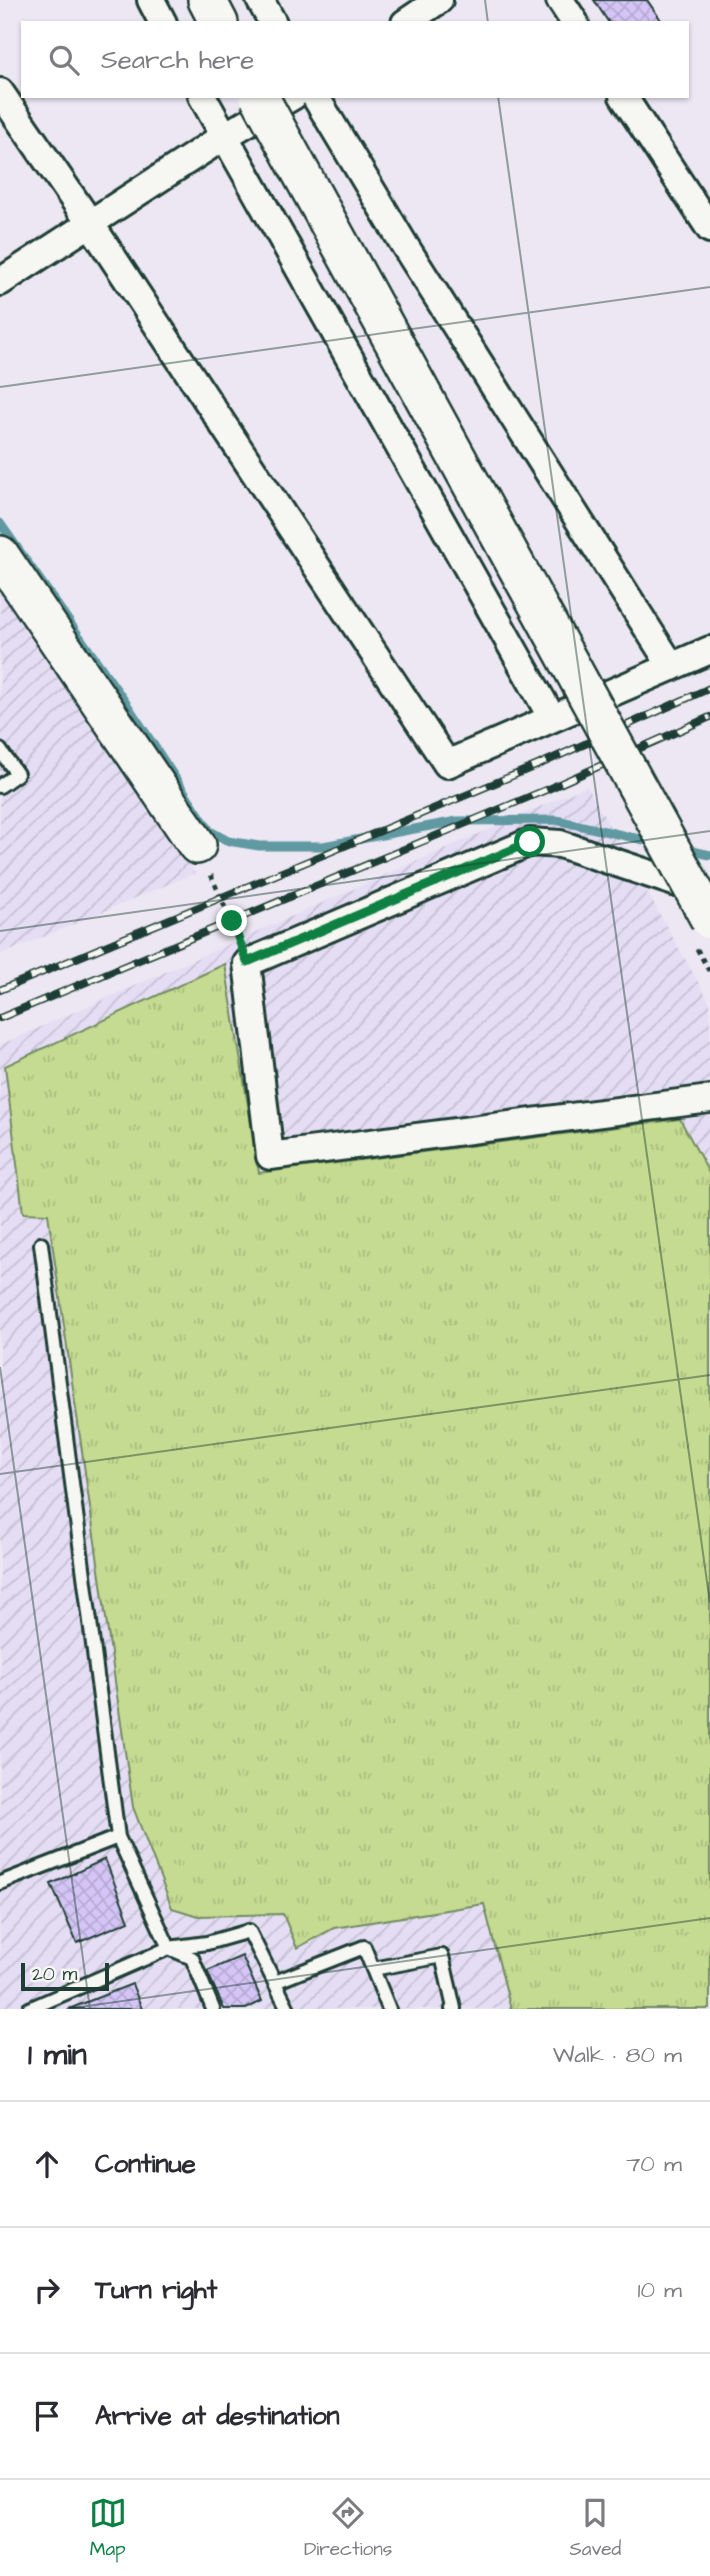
<!DOCTYPE html>
<meta charset="utf-8">
<style>
body{margin:0;font-family:"Architects Daughter",sans-serif;background:#f2f2f3;color:#2b2b33}
.scale{position:absolute;left:21px;bottom:18px;width:88px;box-sizing:border-box;padding-left:7px;border:4px solid #1f3d34;border-top:0;font-size:19px;line-height:24px;white-space:nowrap;color:#1f3d34;-webkit-text-stroke:5px #f6f6f2;paint-order:stroke}
.stop{position:absolute;width:21px;height:21px;margin:-16px;border:5px solid #0b8043;border-radius:50%;background:#fff}
.stop.end{background:#0b8043;border-color:#fff;box-shadow:0 2px 7px #0008}
.list{margin:0;padding:0;list-style:none}
h2{display:flex;justify-content:space-between;align-items:center;height:91px;margin:0;padding:0 28px;font-size:30px}
h2 small{font-size:23px;font-weight:400;color:#7c7c81}
.list li{display:grid;grid-template-columns:46px 1fr auto;gap:21px;align-items:center;box-sizing:border-box;height:126px;padding:0 28px;border-top:2px solid #e1e1e2}
.list b{display:block;font-size:26px;white-space:nowrap}
.list em{font-size:23px;font-style:normal;color:#7c7c81}
.icon{flex:none;width:38px;height:38px;fill:none;stroke:currentColor;stroke-width:2;stroke-linecap:round;stroke-linejoin:round}
.map{position:relative;flex:none;width:710px;height:2009px;overflow:hidden}
.search{position:absolute;background:#fff;box-shadow:0 2px 5px #0004;left:21px;right:21px;top:21px;height:77px;display:flex;align-items:center;gap:18px;box-sizing:border-box;padding:0 24px;border-radius:0px;color:#7c7c81;font-size:26px}
.sheet{height:469px;background:#fff}
nav{display:flex;justify-content:space-around;align-items:center;box-sizing:border-box;height:98px;border-top:2px solid #e1e1e2;background:#fff;font-size:19px;color:#7c7c81}
nav a{display:grid;justify-items:center;gap:4px}
nav .on{color:#0b8043}
.map>svg:first-child{display:block}
.industrial{fill:url(#industrial-furrows)}
.grass{fill:url(#grass-tufts);stroke:#728c62;stroke-width:2}
.lines{fill:none;stroke-linecap:round;stroke-linejoin:round}
.stream{stroke:#6099a2;stroke-width:9}
.building{fill:url(#building-cross-hatch);stroke:#1f3d34;stroke-width:2}
.lane-casing{stroke:#1f3d34;stroke-width:18}
.street-casing{stroke:#1f3d34;stroke-width:32}
.secondary-casing{stroke:#1f3d34;stroke-width:42}
.path{stroke:#1f3d34;stroke-width:4.5;stroke-dasharray:5 5;stroke-linecap:butt}
.lane{stroke:#f6f6f2;stroke-width:12}
.street{stroke:#f6f6f2;stroke-width:26}
.secondary{stroke:#f6f6f2;stroke-width:37}
.rail-casing{stroke:#1f3d34;stroke-width:8}
.rail{stroke:#f6f6f2;stroke-width:5;stroke-dasharray:16;stroke-linecap:butt}
.secondary-bridge-casing{stroke:#1f3d34;stroke-width:42;stroke-linecap:butt}
.path-bridge{stroke:#1f3d34;stroke-width:4.5;stroke-dasharray:5 5;stroke-linecap:butt}
.secondary-bridge{stroke:#f6f6f2;stroke-width:37}
.route{stroke:#0b8043;stroke-width:9}
.ticks{fill:none;stroke:#1f3d34;stroke-width:2;stroke-opacity:0.45}
</style>
<div class="map">
<svg width="710" height="2009" viewBox="0 0 710 2009">
<defs>
<pattern id="industrial-furrows" width="10" height="10" patternUnits="userSpaceOnUse" patternTransform="scale(1.75)"><rect width="10" height="10" fill="#e5ddf4"/><path d="M-1 1l2-2M0 10L10 0M9 11l2-2" fill="none" stroke="#c4bfd2"/></pattern>
<pattern id="grass-tufts" width="24" height="20" patternUnits="userSpaceOnUse" patternTransform="scale(1.75)"><rect width="24" height="20" fill="#c5db91"/><path d="M3 7l-1-3M5 7V3M7 7l1-3M15 17l-1-3M17 17v-4M19 17l1-3" fill="none" stroke="#a9bd7e"/></pattern>
<pattern id="building-cross-hatch" width="8" height="8" patternUnits="userSpaceOnUse" patternTransform="scale(1.75)"><rect width="8" height="8" fill="#d4c5f6"/><path d="M0 0l8 8M0 8l8-8" fill="none" stroke="#b6aad4"/></pattern>
</defs>
<rect width="100%" height="100%" fill="#ece7f3"/>
<filter id="ink" filterUnits="userSpaceOnUse"><feTurbulence type="fractalNoise" baseFrequency=".0143" numOctaves="2"/><feDisplacementMap in="SourceGraphic" scale="14" xChannelSelector="R" yChannelSelector="G"/><feConvolveMatrix kernelMatrix="1 2 1 2 8 2 1 2 1" color-interpolation-filters="sRGB"/></filter>
<g filter="url(#ink)">
<path class="industrial" d="M0 588 195 873 0 955Z
M587 786 710 1003V2009H0V1045Z"/>
<path class="grass" d="M225 964 259 1173 680 1119 710 1175V2009H511L484 1904 334 1928 297 1948 283 1914 198 1916 172 1908 133 1807 48 1214 23 1213 5 1066Z"/>
<g class="lines">
<path class="stream" d="M0 523 126 703 210 831 228 841 259 846H323L457 821 556 820 657 843
M684 849 710 855"/>
</g>
<path class="building" d="M594 0H647L663 23H609Z
M105 1859 129 1921 77 1943 51 1884Z
M242 1956 262 2001 246 2009H224L207 1971Z
M132 1984 142 2009H69Z"/>
<g class="lines">
<defs>
<path id="lane" d="M0 750 17 774 0 786
M41 1244 118 1837
M0 1883 118 1837 169 1948 192 1958 213 2009
M373 1969 442 1956 454 2008 452 2009
M275 1982 364 1947 389 2009
M29 2009 169 1948 207 1943 249 1931 288 2009"/>
<path id="street" d="M151 0 163 23
M260 0 273 23
M560 0 575 23
M405 23 439 0
M0 92 90 223 447 764 710 650
M202 96 552 718
M315 96 405 246 672 667
M623 96 710 229
M0 282 223 137 293 96
M698 890 560 844 530 842 247 963 270 1156 710 1099"/>
<path id="secondary" d="M207 0 219 23
M0 555 197 845"/>
</defs>
<use href="#lane" class="lane-casing"/>
<use href="#street" class="street-casing"/>
<use href="#secondary" class="secondary-casing"/>
<path class="path" d="M211 875 238 937"/>
<use href="#lane" class="lane"/>
<use href="#street" class="street"/>
<use href="#secondary" class="secondary"/>
<defs>
<path id="rail" d="M0 990 538 765 710 688
M0 1018 548 789 710 717"/>
</defs>
<use href="#rail" class="rail-casing"/>
<use href="#rail" class="rail"/>
<defs>
<path id="secondary-bridge" d="M259 96 710 920"/>
</defs>
<use href="#secondary-bridge" class="secondary-bridge-casing"/>
<path class="path-bridge" d="M697 949 710 973"/>
<use href="#secondary-bridge" class="secondary-bridge"/>
</g>
</g>
<g class="lines" filter="url(#ink)">
<path class="route" d="M232 921 247 962 530 842"/>
</g>
<path class="ticks" d="M485 0 488 23M498 96 710 1603M0 387 710 287M0 931 710 831M0 1367 90 2009M0 1474 710 1375M66 2009 710 1918"/>
</svg>
<div class="scale">20 m</div>
<div class="stop" style="left:530px;top:842px"></div>
<div class="stop end" style="left:232px;top:921px"></div>
<div class="search"><svg class="icon" aria-label="search" viewBox="0 0 24 24"><circle cx="10" cy="10" r="6"/><path d="M15 15l6 6"/></svg>Search here</div>
</div>
<section class="sheet">
<h2>1 min<small>Walk · 80 m</small></h2>
<ul class="list">
<li><svg class="icon" aria-label="ahead" viewBox="0 0 24 24"><path d="M12 20V5M6 11l6-6 6 6"/></svg><div><b>Continue</b></div><em>70 m</em></li>
<li><svg class="icon" aria-label="right" viewBox="0 0 24 24"><path d="M7 20v-9h11M14 6l5 5-5 5"/></svg><div><b>Turn right</b></div><em>10 m</em></li>
<li><svg class="icon" aria-label="arrive" viewBox="0 0 24 24"><path d="M6 21V4h12l-3 4 3 4H6"/></svg><div><b>Arrive at destination</b></div></li>
</ul>
</section>
<nav>
<a class="on"><svg class="icon" aria-label="map" viewBox="0 0 24 24"><path d="M3 6l6-2 6 2 6-2v14l-6 2-6-2-6 2zM9 4v14M15 6v14"/></svg>Map</a>
<a><svg class="icon" aria-label="directions" viewBox="0 0 24 24"><path d="M12 3l9 9-9 9-9-9zM9 14v-3h6M13 9l2 2-2 2"/></svg>Directions</a>
<a><svg class="icon" aria-label="saved" viewBox="0 0 24 24"><path d="M7 4h10v16l-5-4-5 4z"/></svg>Saved</a>
</nav>
